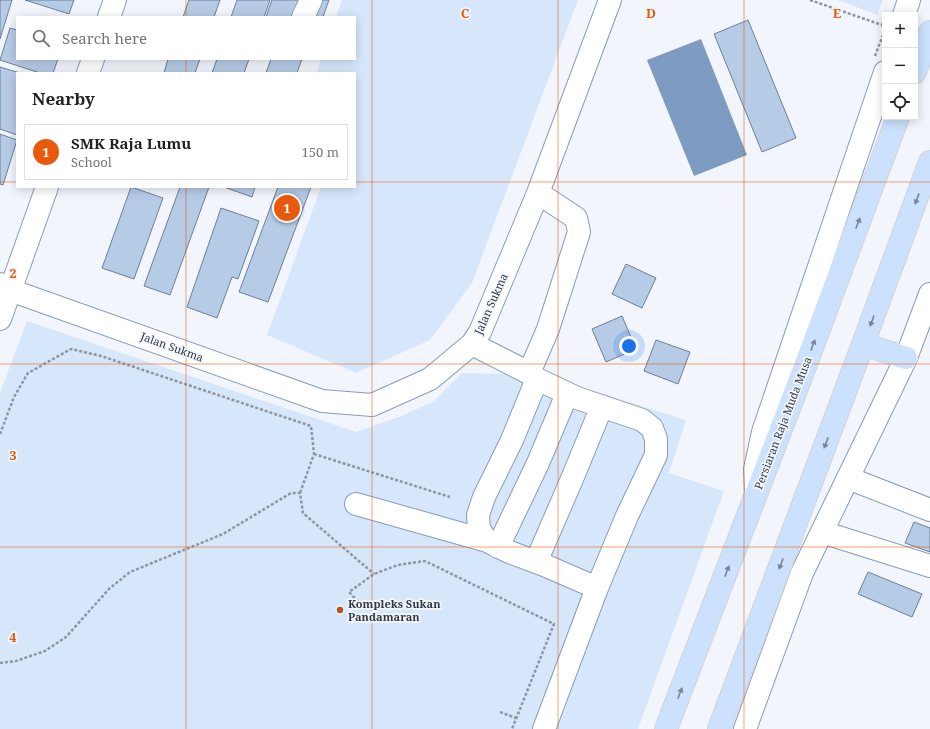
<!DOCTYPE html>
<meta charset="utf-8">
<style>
body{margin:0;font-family:"Noto Serif",serif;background:#f6f6f6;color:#222}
.controls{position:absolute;right:12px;top:12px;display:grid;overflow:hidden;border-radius:0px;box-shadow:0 2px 10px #0003}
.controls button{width:36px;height:36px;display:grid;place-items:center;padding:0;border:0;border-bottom:1px solid #e0e0e0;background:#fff;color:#222;font:20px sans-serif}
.you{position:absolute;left:629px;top:346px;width:14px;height:14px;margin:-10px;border:3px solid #fff;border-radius:50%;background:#1a73e8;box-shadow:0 0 0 6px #1a73e833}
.badge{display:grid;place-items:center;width:26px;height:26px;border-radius:50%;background:#ea580c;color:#fff;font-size:13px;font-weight:700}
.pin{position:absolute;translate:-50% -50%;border:2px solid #fff;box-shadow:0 1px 4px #0006}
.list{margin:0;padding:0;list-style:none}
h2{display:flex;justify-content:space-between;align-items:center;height:52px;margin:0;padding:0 16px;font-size:17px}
h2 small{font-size:13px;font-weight:400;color:#767676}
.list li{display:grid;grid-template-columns:26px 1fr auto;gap:12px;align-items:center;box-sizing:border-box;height:56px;margin:0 8px 8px;padding:0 8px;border:1px solid #e0e0e0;border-radius:0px}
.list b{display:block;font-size:15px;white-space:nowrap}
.list p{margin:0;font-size:13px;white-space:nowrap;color:#767676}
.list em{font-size:13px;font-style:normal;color:#767676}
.icon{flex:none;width:22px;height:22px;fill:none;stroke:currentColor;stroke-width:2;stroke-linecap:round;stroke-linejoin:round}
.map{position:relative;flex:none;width:930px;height:729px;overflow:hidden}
.search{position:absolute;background:#fff;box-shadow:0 2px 10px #0003;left:16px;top:16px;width:340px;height:44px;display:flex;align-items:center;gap:10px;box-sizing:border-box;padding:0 14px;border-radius:0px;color:#767676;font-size:15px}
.panel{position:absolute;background:#fff;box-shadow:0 2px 10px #0003;left:16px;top:72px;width:340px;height:116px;border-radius:0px}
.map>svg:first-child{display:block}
.green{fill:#d7e7fb}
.water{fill:#7e9bc1}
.building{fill:#b6cbe6;stroke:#6c7f98}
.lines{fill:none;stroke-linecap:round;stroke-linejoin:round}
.minor-casing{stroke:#889cb6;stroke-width:24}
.major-casing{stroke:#d2d3d6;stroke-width:24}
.path{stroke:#8f959e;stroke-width:2.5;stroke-dasharray:3 2;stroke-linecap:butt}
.minor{stroke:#fff;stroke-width:22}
.major{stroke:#cbe1fe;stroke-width:22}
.oneway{fill:#768598}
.grid{fill:none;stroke:#e8590c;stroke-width:1;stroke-opacity:0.55}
.poi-dot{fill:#b7541d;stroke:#f2f6fc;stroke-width:1.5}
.labels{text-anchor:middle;stroke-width:3.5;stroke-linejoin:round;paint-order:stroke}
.street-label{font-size:11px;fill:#313944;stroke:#f2f6fc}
.poi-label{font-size:11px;font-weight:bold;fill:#313944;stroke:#f2f6fc;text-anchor:start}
.grid-label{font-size:13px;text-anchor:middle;font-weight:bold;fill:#e8590c;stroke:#f2f6fc;stroke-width:3.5;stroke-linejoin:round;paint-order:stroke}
</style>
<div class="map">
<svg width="930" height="729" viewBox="0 0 930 729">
<rect width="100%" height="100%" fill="#f2f6fc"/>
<path class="green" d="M342 0H578L472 283 430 340 356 373 267 335 321 187H355V73H317L321 59H355V17H336Z
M838 0H883L877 15Z
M27 321 356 432 399 417 433 402 462 373 543 375 686 420 669 473 724 491 638 729H0V393Z"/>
<path class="water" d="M701 39 747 155 694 176 647 60Z"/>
<path class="building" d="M0 0H12L0 39Z
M25 0H74L69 14Z
M189 0H220L214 17H183Z
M237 0H270L264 17H231Z
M272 0H329L323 17H266Z
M748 20 796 138 762 152 714 34Z
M10 28 17 30V59H58L53 73H40L0 60Z
M168 59H200L195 73H164Z
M217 59H249L244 73H212Z
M271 59H302L297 73H266Z
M0 67 20 73H17V135L0 129Z
M0 134 17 140 3 185 0 184Z
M131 187 163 198 134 279 102 268Z
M180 187H209L170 295 144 286Z
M224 187H255L252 197Z
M278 187H311L268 302 239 292Z
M221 208 259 221 238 279 232 277 217 318 187 307Z
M626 264 656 278 642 308 612 294Z
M622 316 636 349 606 362 592 329Z
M656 340 690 352 678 384 644 371Z
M914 522 930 528V552L905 543Z
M868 572 922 594 912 617 858 594Z"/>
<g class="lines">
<defs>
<path id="minor" d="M904 15 909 0
M109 17 115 0
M303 17 311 0
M88 73 93 59
M0 284 10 290 322 401 372 405 430 379 472 344 480 332 538 193 610 0
M0 319 47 187
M472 344 529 373 537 379 577 398 642 420 652 428 656 439V455L627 516 597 588 544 729
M529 373 548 329 579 232 576 218 538 193
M537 379 512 440 484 497 478 515 479 529 487 541 507 551 544 565 597 588
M848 478 930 510
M756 492 755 469 763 432 885 72
M356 504 487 541
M822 532 930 566
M498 547 538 463 567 394
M536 562 572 479 602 406
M745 729 802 573 906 358 930 294"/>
<path id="major" d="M915 72 930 32
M863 344 906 358
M666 729 806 364 898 117
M719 729 863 344 930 162"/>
</defs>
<use href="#minor" class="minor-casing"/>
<use href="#major" class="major-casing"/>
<path class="path" d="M810 0 882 25 885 19
M875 56 885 30
M0 434 14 397 28 373 71 349 101 356 311 426 314 454 300 493
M314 454 450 497
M365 609 349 592 374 574 398 565 425 561 554 624 512 729
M0 663 16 661 45 651 66 637 109 589 130 572 223 534 291 493H300L303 513 374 574
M500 712 516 718"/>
<use href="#minor" class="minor"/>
<use href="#major" class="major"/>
</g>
<defs><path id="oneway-solid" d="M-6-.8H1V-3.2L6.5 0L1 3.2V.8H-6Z"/></defs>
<g class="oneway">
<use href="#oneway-solid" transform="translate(917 199) rotate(110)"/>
<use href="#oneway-solid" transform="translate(858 223) rotate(-69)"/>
<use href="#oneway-solid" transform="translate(872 321) rotate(110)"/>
<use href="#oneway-solid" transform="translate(813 345) rotate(-69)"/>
<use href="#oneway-solid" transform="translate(826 443) rotate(111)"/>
<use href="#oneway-solid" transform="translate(781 564) rotate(111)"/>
<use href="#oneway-solid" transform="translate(727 571) rotate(-69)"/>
<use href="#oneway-solid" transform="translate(680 693) rotate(-69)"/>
</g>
<path class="grid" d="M186 0V17M372 0V729M558 0V729M744 0V729M186 59V73M0 182H17M355 182H930M186 187V729M0 364H930M0 547H930"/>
<circle class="poi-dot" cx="340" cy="610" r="4"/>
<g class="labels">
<g class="street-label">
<text transform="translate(491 304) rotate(-66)" y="4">Jalan Sukma</text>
<text transform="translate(172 347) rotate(20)" y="4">Jalan Sukma</text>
<text transform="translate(783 423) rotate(-69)" y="4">Persiaran Raja Muda Musa</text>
</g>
<g class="poi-label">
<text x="348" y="608">Kompleks Sukan<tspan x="348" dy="13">Pandamaran</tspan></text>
</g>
</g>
<g class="grid-label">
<text x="465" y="18">C</text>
<text x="651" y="18">D</text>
<text x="837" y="18">E</text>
<text x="13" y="278">2</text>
<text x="13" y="460">3</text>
<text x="13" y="642">4</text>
</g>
</svg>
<div class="controls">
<button>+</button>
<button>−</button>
<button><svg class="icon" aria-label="locate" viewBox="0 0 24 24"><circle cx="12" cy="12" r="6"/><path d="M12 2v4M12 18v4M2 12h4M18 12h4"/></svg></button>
</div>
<div class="you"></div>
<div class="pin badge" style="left:287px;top:208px">1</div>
<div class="search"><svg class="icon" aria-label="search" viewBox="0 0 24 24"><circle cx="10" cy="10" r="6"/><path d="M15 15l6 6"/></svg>Search here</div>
<section class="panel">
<h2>Nearby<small></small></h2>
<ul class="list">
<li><span class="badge">1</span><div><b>SMK Raja Lumu</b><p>School</p></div><em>150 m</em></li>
</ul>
</section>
</div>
